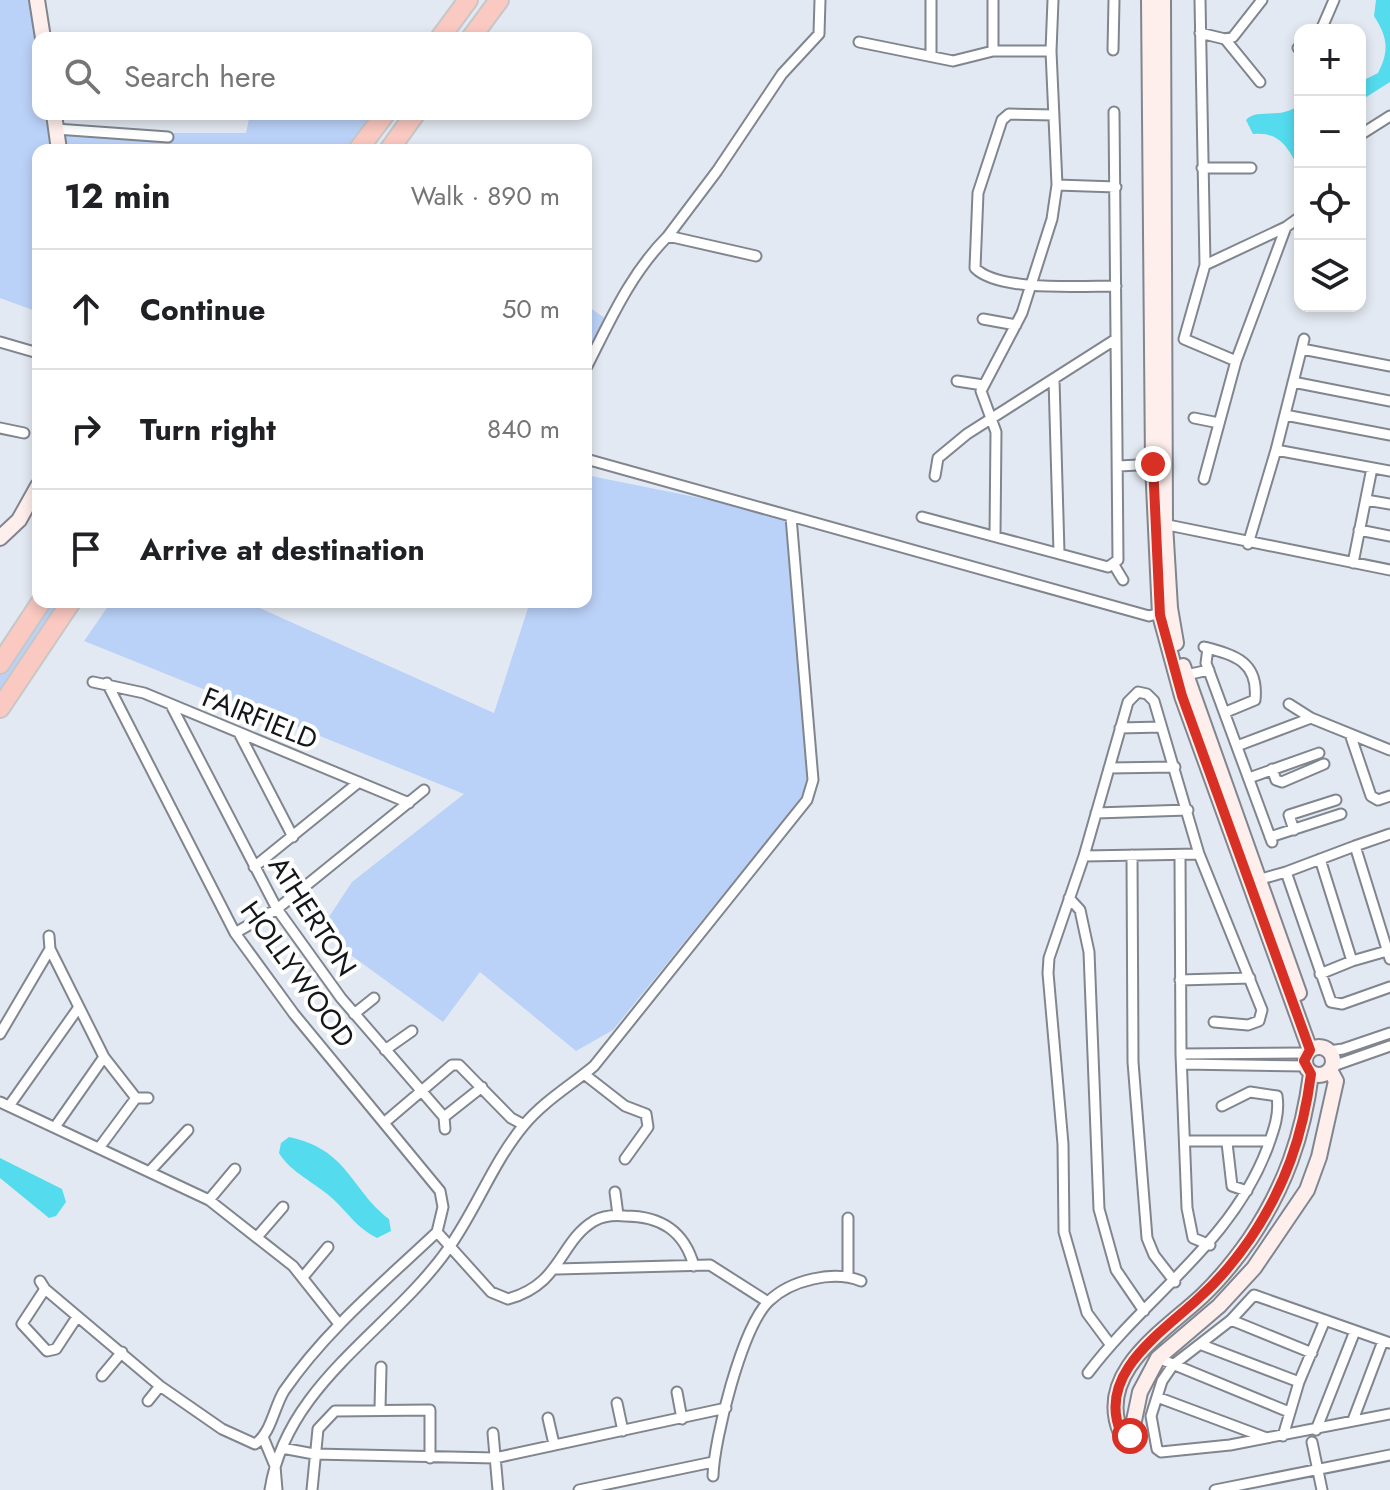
<!DOCTYPE html>
<meta charset="utf-8">
<style>
body{margin:0;font-family:Jost,sans-serif;background:#f6f6f6;color:#202124}
.controls{position:absolute;right:24px;top:24px;display:grid;overflow:hidden;border-radius:16px;box-shadow:0 4px 12px #0003}
.controls button{width:72px;height:72px;display:grid;place-items:center;padding:0;border:0;border-bottom:2px solid #e0e0e0;background:#fff;color:#202124;font:40px sans-serif}
.stop{position:absolute;width:24px;height:24px;margin:-18px;border:6px solid #d93025;border-radius:50%;background:#fff}
.stop.end{background:#d93025;border-color:#fff;box-shadow:0 2px 8px #0008}
.list{margin:0;padding:0;list-style:none}
h2{display:flex;justify-content:space-between;align-items:center;height:104px;margin:0;padding:0 32px;font-size:34px}
h2 small{font-size:26px;font-weight:400;color:#757577}
.list li{display:grid;grid-template-columns:52px 1fr auto;gap:24px;align-items:center;box-sizing:border-box;height:120px;padding:0 32px;border-top:2px solid #e0e0e0}
.list b{display:block;font-size:30px;white-space:nowrap}
.list em{font-size:26px;font-style:normal;color:#757577}
.icon{flex:none;width:44px;height:44px;fill:none;stroke:currentColor;stroke-width:2;stroke-linecap:round;stroke-linejoin:round}
.map{position:relative;flex:none;width:1390px;height:1490px;overflow:hidden}
.search{position:absolute;background:#fff;box-shadow:0 4px 12px #0003;left:32px;top:32px;width:560px;height:88px;display:flex;align-items:center;gap:20px;box-sizing:border-box;padding:0 28px;border-radius:16px;color:#757577;font-size:30px}
.panel{position:absolute;background:#fff;box-shadow:0 4px 12px #0003;left:32px;top:144px;width:560px;height:464px;border-radius:16px}
.map>svg:first-child{display:block}
.green{fill:#bbd2f8}
.water{fill:#54dbee}
.lines{fill:none;stroke-linecap:round;stroke-linejoin:round}
.street-casing{stroke:#80858e;stroke-width:13}
.secondary-casing{stroke:#80858e;stroke-width:18}
.highway-casing{stroke:#c7c7c8;stroke-width:22}
.street{stroke:#fff;stroke-width:9}
.secondary{stroke:#feefec;stroke-width:14}
.highway{stroke:#fac9c1;stroke-width:18}
.route{stroke:#d93025;stroke-width:10}
.labels{text-anchor:middle;stroke-width:8;stroke-linejoin:round;paint-order:stroke}
.street-label{font-size:28px;fill:#141619;stroke:#fff}
</style>
<div class="map">
<svg width="1390" height="1490" viewBox="0 0 1390 1490">
<rect width="100%" height="100%" fill="#e3e9f2"/>
<path class="green" d="M0 0H31L38 45V114H49L55 150H38V312L0 298Z
M250 114H381L356 150H65L62 133H246Z
M586 305 606 319 586 359Z
M586 475 730 504 785 520 808 772 806 792 613 1030 576 1051 480 972 443 1022 319 932 352 882 464 794 84 641 111 602H246L494 713 530 602H586Z
M45 602H65L0 698V670Z"/>
<path class="water" d="M1376 0H1390V82L1360 101V82L1378 73C1390 50 1387 36 1374 16Z
M1300 104V171C1289 149 1280 131 1253 134L1246 120C1257 107 1281 121 1300 104Z
M289 1137C349 1150 350 1189 389 1219L391 1231 377 1238C358 1229 348 1213 333 1199 316 1183 291 1173 279 1153L281 1143Z
M0 1158 62 1189 66 1202 56 1216 49 1218 0 1178Z"/>
<g class="lines">
<defs>
<path id="street" d="M931 0V56
M993 0V51
M1200 0 1205 265 1184 339 1236 361
M1321 30 1334 0
M1200 33 1225 39 1260 82
M1225 39 1233 37 1262 0
M859 42 953 61 993 51H1051
M1298 48 1300 46
M1113 50 1114 0
M1054 115 1009 114 1002 120 978 193 975 268C998 292 1083 286 1116 286
M56 129 168 137
M1360 135 1390 116
M1202 168H1251
M1057 185 1116 187
M668 236 717 171 782 74 819 34 820 0
M1205 265 1286 227 1300 217
M983 319 1016 325
M0 342 38 353
M1302 349 1390 366
M586 368C610 321 630 274 668 236L756 256
M1054 380 1059 552
M957 381 983 385
M1293 382 1390 401
M1285 415 1390 435
M1194 418 1219 423
M0 428 24 433
M1276 450 1304 339
M586 459 1149 616 1164 612
M1119 466 1157 464
M935 476 938 458 967 434 1116 339
M1204 479 1236 361 1286 227
M1366 500 1390 504
M922 517 1108 567 1118 560 1114 112
M1163 524 1390 570
M1359 530 1390 536
M995 536 996 432 981 391 1022 313 1052 219 1057 185 1051 51 1053 0
M1248 544 1276 450 1390 471
M1353 563 1372 468
M1114 565 1123 580
M1204 647C1234 655 1259 661 1255 700L1226 712
M1208 648 1206 663 1272 842
M1181 676 1209 670
M93 682 144 693 409 803
M1289 704 1311 718 1390 750
M171 705 277 909 341 998 444 1117 445 1129
M1120 728 1161 727
M1350 734 1371 796 1378 800 1390 796
M240 735 293 837
M1237 746 1311 718
M1109 768 1175 767
M1272 769 1276 780 1282 782 1324 764
M1249 778 1319 753
M1096 813 1188 810
M1294 830 1289 815 1336 800
M1270 837 1341 814
M1355 846 1390 834
M1132 855 1133 1062 1147 1238 1154 1255 1175 1282
M1084 856 1199 854
M1180 857 1181 1054 1187 1208 1193 1238 1210 1245
M1320 859 1352 961 1387 951
M254 867 359 782
M1261 879 1286 872
M1069 898 1080 910 1089 952 1099 1209 1116 1270 1144 1311
M235 933 277 909 424 790
M49 936 50 949 104 1057 136 1098H148
M1390 959 1355 846 1286 872 1331 1002 1342 1004 1390 987
M1320 974 1352 961
M1180 980 1250 978
M354 1014 374 998
M0 1034 50 949
M385 1050 412 1031
M1329 1051 1343 1049 1390 1033
M1181 1054 1306 1053
M1183 1064 1305 1066
M1333 1066 1390 1046
M584 1074 625 1106 646 1114 648 1127 625 1159
M0 1102 209 1200 293 1266 339 1324
M9 1106 79 1007
M444 1117 482 1087
M385 1122 452 1065H459L511 1118 524 1125
M55 1127 104 1057
M1185 1141H1270
M1227 1143 1232 1186 1247 1191
M99 1148 136 1098
M150 1171 188 1130
M615 1192 618 1215
M209 1200 235 1169
M437 1232 491 1292 508 1299C562 1284 559 1242 594 1221 603 1216 615 1215 625 1216 660 1216 684 1230 694 1266
M257 1237 283 1207
M557 1269 710 1265 768 1302
M303 1277 328 1247
M848 1277V1218
M40 1281 45 1289 160 1386 222 1429 255 1444C271 1434 274 1407 284 1391 326 1330 383 1283 437 1232L443 1207 440 1191 294 1014 235 933 107 683
M45 1289 22 1324 47 1351 56 1349 77 1317
M1254 1295 1231 1320 1173 1365 1162 1381 1151 1416 1157 1449 1161 1452 1230 1445 1390 1414
M1254 1295 1390 1343
M1231 1320 1312 1353
M1110 1344 1087 1313 1064 1232 1063 1144 1048 973 1049 958 1084 856 1128 702 1138 692 1147 694 1154 701 1199 854 1262 1010 1259 1021 1248 1025 1214 1022
M1202 1345 1299 1382
M1158 1358 1289 1412
M1088 1373C1147 1295 1231 1243 1267 1149 1273 1132 1280 1115 1277 1096L1250 1092 1222 1106
M102 1376 122 1352
M677 1392 682 1419
M1157 1397 1264 1437
M148 1401 160 1386
M617 1403 623 1431
M380 1408 381 1367
M548 1418 554 1444
M1353 1420 1383 1341
M1316 1430 1355 1331
M493 1433 498 1490
M1283 1436 1299 1382 1325 1320
M263 1437 275 1466 277 1490
M1312 1442 1322 1490
M282 1448 314 1454 495 1458 726 1408
M713 1476C714 1439 742 1327 769 1301 791 1280 833 1270 861 1281
M270 1490C286 1384 391 1330 448 1249 476 1210 493 1162 524 1125 544 1101 570 1086 594 1066L807 800 813 780 791 517
M312 1490 318 1429 335 1411 430 1410V1458
M579 1490 713 1462
M1215 1490 1390 1455"/>
<path id="secondary" d="M37 0 43 38
M1149 0 1153 464 1160 615 1182 696 1310 1050
M1163 0 1165 524 1170 608 1176 643
M54 114 59 150
M0 538 19 520 38 486
M1183 666 1299 993
M1305 1061a14 14 0 1 1 28 0a14 14 0 1 1-28 0Z
M1311 1074C1303 1136 1285 1187 1250 1239 1236 1259 1220 1279 1202 1296 1166 1330 1095 1372 1121 1433L1131 1435 1140 1392 1158 1358 1219 1306 1254 1268 1307 1190 1319 1157 1336 1081 1330 1070"/>
<path id="highway" d="M440 38 468 0
M471 38 499 0
M358 150 385 114
M389 150 415 114
M0 664 41 602
M0 708 71 602"/>
</defs>
<use href="#street" class="street-casing"/>
<use href="#secondary" class="secondary-casing"/>
<use href="#highway" class="highway-casing"/>
<use href="#street" class="street"/>
<use href="#secondary" class="secondary"/>
<use href="#highway" class="highway"/>
</g>
<g class="lines">
<path class="route" d="M1130 1436 1121 1433C1095 1372 1166 1330 1202 1295 1220 1279 1236 1259 1250 1239 1285 1187 1303 1136 1311 1074L1304 1061 1310 1050 1182 696 1160 615 1153 464"/>
</g>
<g class="labels">
<g class="street-label">
<text transform="translate(260 718) rotate(22)" y="10">FAIRFIELD</text>
<text transform="translate(313 916) rotate(57)" y="10">ATHERTON</text>
<text transform="translate(298 974) rotate(54)" y="10">HOLLYWOOD</text>
</g>
</g>
</svg>
<div class="controls">
<button>+</button>
<button>−</button>
<button><svg class="icon" aria-label="locate" viewBox="0 0 24 24"><circle cx="12" cy="12" r="6"/><path d="M12 2v4M12 18v4M2 12h4M18 12h4"/></svg></button>
<button><svg class="icon" aria-label="layers" viewBox="0 0 24 24"><path d="M12 4l9 5-9 5-9-5zM3 14l9 5 9-5"/></svg></button>
</div>
<div class="stop" style="left:1130px;top:1436px"></div>
<div class="stop end" style="left:1153px;top:464px"></div>
<div class="search"><svg class="icon" aria-label="search" viewBox="0 0 24 24"><circle cx="10" cy="10" r="6"/><path d="M15 15l6 6"/></svg>Search here</div>
<section class="panel">
<h2>12 min<small>Walk · 890 m</small></h2>
<ul class="list">
<li><svg class="icon" aria-label="ahead" viewBox="0 0 24 24"><path d="M12 20V5M6 11l6-6 6 6"/></svg><div><b>Continue</b></div><em>50 m</em></li>
<li><svg class="icon" aria-label="right" viewBox="0 0 24 24"><path d="M7 20v-9h11M14 6l5 5-5 5"/></svg><div><b>Turn right</b></div><em>840 m</em></li>
<li><svg class="icon" aria-label="arrive" viewBox="0 0 24 24"><path d="M6 21V4h12l-3 4 3 4H6"/></svg><div><b>Arrive at destination</b></div></li>
</ul>
</section>
</div>
